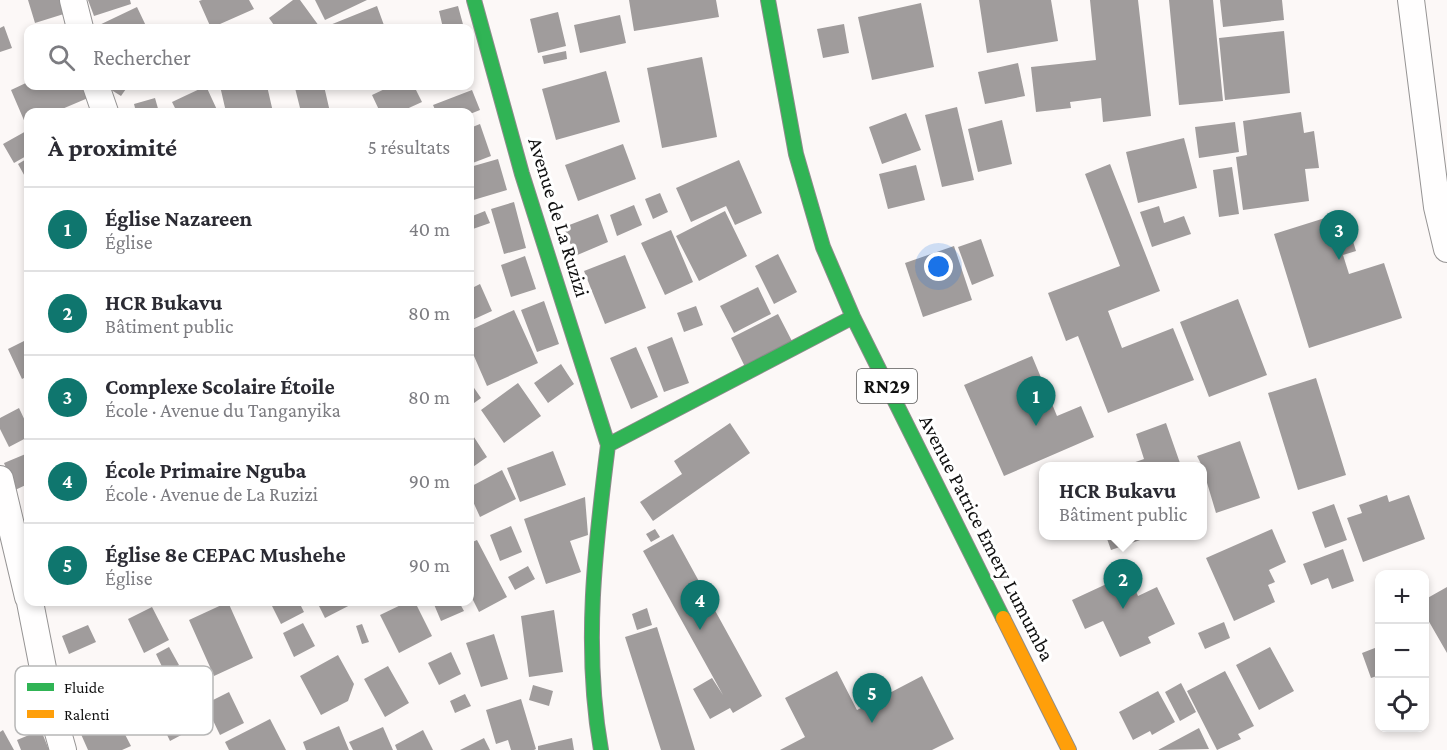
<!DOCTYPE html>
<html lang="fr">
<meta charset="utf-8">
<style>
body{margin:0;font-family:"Crimson Pro",serif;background:#f7f7f7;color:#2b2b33}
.controls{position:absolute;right:18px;bottom:18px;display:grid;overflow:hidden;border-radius:12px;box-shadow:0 3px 9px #0003}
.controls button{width:54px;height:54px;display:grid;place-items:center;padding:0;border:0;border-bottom:2px solid #e1e1e2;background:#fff;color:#2b2b33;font:30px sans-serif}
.you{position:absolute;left:939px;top:267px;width:21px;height:21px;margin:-15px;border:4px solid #fff;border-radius:50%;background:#1a73e8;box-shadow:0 0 0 9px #1a73e833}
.badge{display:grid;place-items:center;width:39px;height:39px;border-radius:50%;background:#0f766e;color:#fff;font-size:20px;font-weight:700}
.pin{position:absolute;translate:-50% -50px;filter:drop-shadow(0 2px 3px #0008)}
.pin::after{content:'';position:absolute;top:32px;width:21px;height:18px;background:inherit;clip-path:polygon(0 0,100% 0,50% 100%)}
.popup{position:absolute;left:1039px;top:462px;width:168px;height:78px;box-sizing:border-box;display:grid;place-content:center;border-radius:12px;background:#fff;filter:drop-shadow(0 2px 4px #0005);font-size:20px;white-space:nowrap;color:#7c7c81}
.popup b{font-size:22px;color:#2b2b33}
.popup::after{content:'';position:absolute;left:50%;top:100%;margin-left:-12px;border:12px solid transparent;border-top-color:#fff}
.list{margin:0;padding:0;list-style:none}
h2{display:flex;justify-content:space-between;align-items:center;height:78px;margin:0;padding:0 24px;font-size:26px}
h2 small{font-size:20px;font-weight:400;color:#7c7c81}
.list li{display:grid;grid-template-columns:39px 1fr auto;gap:18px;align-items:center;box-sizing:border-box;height:84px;padding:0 24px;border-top:2px solid #e1e1e2}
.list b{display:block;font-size:22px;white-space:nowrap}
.list p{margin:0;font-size:20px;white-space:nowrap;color:#7c7c81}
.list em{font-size:20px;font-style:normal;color:#7c7c81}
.icon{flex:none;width:33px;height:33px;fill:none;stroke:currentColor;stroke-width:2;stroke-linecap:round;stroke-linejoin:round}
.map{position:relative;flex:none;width:1447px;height:750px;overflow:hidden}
.search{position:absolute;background:#fff;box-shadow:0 3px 9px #0003;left:24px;top:24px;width:450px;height:66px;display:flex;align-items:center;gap:15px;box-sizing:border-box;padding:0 21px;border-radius:12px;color:#7c7c81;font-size:22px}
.panel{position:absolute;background:#fff;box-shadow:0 3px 9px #0003;left:24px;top:108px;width:450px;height:498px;border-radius:12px}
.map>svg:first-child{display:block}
.building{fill:#a09c9c}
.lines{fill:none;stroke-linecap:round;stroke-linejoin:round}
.street-casing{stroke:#969494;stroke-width:28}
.fast-casing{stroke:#8d8b8b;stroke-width:16}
.slow-casing{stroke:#8d8b8b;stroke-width:16}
.street{stroke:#fffefe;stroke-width:26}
.fast{stroke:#30b455;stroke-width:14}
.slow{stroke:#ff9f0a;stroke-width:14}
.labels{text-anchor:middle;stroke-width:6;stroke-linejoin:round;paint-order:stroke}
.shield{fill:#fff;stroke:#585858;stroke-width:1.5}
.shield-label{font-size:20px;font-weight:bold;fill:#101010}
.street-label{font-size:21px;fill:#101010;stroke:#fff}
.key{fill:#fff;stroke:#b7b7b7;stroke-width:1.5}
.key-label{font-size:16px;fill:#101010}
</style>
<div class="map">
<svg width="1447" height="750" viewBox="0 0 1447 750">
<rect width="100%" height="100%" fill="#fcf8f7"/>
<path class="building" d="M28 0H63L67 13 35 23Z
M88 0H130L131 4 94 16Z
M202 0H249L254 9 211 28 199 1Z
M293 0H300L319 26 315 28H276L269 18Z
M315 0H367L325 20Z
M629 0H716L719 17 634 31Z
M979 0H1051L1058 41 987 53Z
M1090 0H1138L1151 116 1103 122 1101 98 1070 102 1071 108 1036 112 1031 67 1096 60Z
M1169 0H1213L1223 101 1179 105Z
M1220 0H1282L1284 20 1223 27Z
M921 3 934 67 872 80 858 17Z
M377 6 385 28H326L325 27Z
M458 6 464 28H443L439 11Z
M137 7 147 28H93Z
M558 12 566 46 538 53 530 19Z
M620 15 626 43 580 53 574 25Z
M844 24 849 53 823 58 817 29Z
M4 26 12 48 0 52V28Z
M1284 31 1290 93 1225 100 1219 38Z
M566 51 567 59 544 64 542 56Z
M702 57 717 137 662 148 647 68Z
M1018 63 1025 96 985 104 978 72Z
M606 71 620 122 556 140 542 89Z
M28 82V86H82L88 98 55 112H28V124L26 125 11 90Z
M105 86H128L121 96Z
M206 86 218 112H177L172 102Z
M220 86H267L273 112H226Z
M305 86H324L330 112H301L295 88Z
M391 86H414L422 102 400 112H380L372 95Z
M472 90 480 110 470 114 436 112 433 105Z
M155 98 159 112H136L134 104Z
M957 107 974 180 942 187 925 115Z
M1301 112 1304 133 1314 131 1319 168 1305 169 1309 201 1243 210 1236 157 1247 155 1243 121Z
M906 113 921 150 882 164 869 127Z
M1002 120 1012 164 978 172 968 129Z
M1235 122 1239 152 1199 158 1195 127Z
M480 124 491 156 470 164V128Z
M28 130V155L14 163 3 144Z
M1184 138 1197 188 1138 203 1126 152Z
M623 144 636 179 578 201 565 165Z
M28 158V182L18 164Z
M498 159 507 190 470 201V167Z
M739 160 762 213 735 225 726 206 691 222 676 188Z
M1110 164 1160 291 1108 311 1122 348 1173 328 1194 380 1108 413 1078 336 1066 341 1048 293 1120 266 1085 174Z
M916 165 925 200 888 209 879 174Z
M1232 167 1239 214 1219 217 1213 170Z
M660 193 668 212 653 219 645 199Z
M514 202 526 248 504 254 491 209Z
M634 205 642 225 617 236 610 215Z
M1159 206 1164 223 1184 216 1191 234 1152 247 1140 212Z
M485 211 490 223 470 230V217Z
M725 211 747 256 699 281 676 236Z
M1344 212 1356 251 1343 255 1349 274 1384 263 1402 318 1309 348 1274 234Z
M598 214 608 242 575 256 564 227Z
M671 230 693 282 665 295 641 243Z
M981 239 994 276 972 285 958 247Z
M954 246 972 300 923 317 905 263Z
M778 254 797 292 774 304 755 266Z
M625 255 646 308 605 324 584 271Z
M525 256 536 289 511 297 501 265Z
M480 284 492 311 470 321V289Z
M758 287 771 314 734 333 720 306Z
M1238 299 1267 375 1209 397 1180 322Z
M544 301 559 344 537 352 521 310Z
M696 306 703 325 684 332 677 313Z
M514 310 538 363 487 386 470 347V330Z
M778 314 794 345 746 369 731 338Z
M672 337 689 383 664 392 647 347Z
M28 339V376L22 379 8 349Z
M636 347 658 397 631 409 610 358Z
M1032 356 1057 416 1081 406 1094 437 1004 476 964 385Z
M561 364 574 384 548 403 534 383Z
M1316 378 1346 475 1298 490 1268 393Z
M470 382 481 398 470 406Z
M518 383 541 416 504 443 481 410Z
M19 408 28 427V437L9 447 0 429V418Z
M730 423 750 453 653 521 640 502 682 474 674 461Z
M1166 423 1181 466H1124L1144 459 1136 434Z
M470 431 487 457 470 469Z
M1240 441 1260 498 1216 513 1202 466 1197 456Z
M553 451 566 485 520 502 507 468Z
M28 453V484L15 490 4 463Z
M502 470 516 499 480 517 470 495V487Z
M1387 495 1389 502 1409 495 1425 539 1363 562 1347 518 1362 513 1359 505Z
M585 497 588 535 570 541 581 572 546 584 524 519Z
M1334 504 1347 540 1325 548 1312 512Z
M511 526 522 552 500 561 490 535Z
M655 529 660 537 651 542 646 534Z
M1272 529 1286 562 1269 570 1275 582 1268 585 1275 602 1234 621 1206 558Z
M673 534 762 696 733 713 730 708 710 719 693 689 712 678 723 695 643 551Z
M1106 536H1152L1111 550Z
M477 540 507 597 479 612 470 594V543Z
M1343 549 1354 581 1332 589 1328 578 1311 585 1303 564Z
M528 566 535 579 515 590 508 577Z
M1128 574 1138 596 1157 587 1175 624 1148 637 1151 643 1120 657 1103 621 1085 629 1072 600Z
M1447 587V653L1424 613V600Z
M228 602 253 658 214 676 189 620Z
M270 602H299L304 612 281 624Z
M317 602H356L325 618Z
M407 602H415L432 636 399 653 380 615Z
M433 602H459L464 611 441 621Z
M152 607 169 640 144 653 128 619Z
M647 608 652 625 637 630 632 614Z
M554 610 563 672 529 677 521 616Z
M1224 622 1230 638 1205 649 1198 633Z
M303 623 315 646 294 657 283 633Z
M362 624 369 642 362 644 356 626Z
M88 625 96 642 69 654 62 636Z
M657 627 695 750H661L625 637Z
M494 634 508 679 481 687 466 643Z
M1380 646V675L1371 678 1362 653Z
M169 647 179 665 165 673 156 654Z
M1270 647 1294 691 1259 710 1236 665Z
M451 652 461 674 439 685 428 663Z
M338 655 354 684 348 701 321 715 300 676Z
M388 666 409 703 385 717 364 679Z
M837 671 857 710 922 676 954 739 932 750H780L805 737 785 698Z
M1225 671 1254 726 1238 734 1241 739 1217 750 1187 691Z
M153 673 158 683 172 676 179 690 154 703 142 678Z
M1181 683 1196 712 1180 721 1165 692Z
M533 685 553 691 549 706 529 700Z
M1158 691 1175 722 1152 735 1150 731 1133 740 1119 712Z
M229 692 244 723 220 735 205 704Z
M465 694 471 706 455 713 450 701Z
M521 699 536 749 534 750H511L508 740 496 744 486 710Z
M172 704 187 732 170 741 156 712Z
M115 715 131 746 122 750H88L80 732Z
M270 719 286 750H229L225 742Z
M339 726 349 750H306L303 742Z
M383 727 393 750H353L349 742Z
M1199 728 1209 749 1158 750Z
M3 730 14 750H0V732Z
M41 730 49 750H21L17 740Z
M423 730 433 750H397L395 745Z
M484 738 490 750H460Z
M572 738 574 750H538V746Z"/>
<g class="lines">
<defs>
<path id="street" d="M73 0 80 28
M1411 0 1437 207 1447 249
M96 86 105 112
M0 479 28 597
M30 602 50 704 63 750"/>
<path id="fast" d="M474 0 522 174 608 445
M768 0 796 154 823 247 853 317 1003 618
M601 750C583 648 595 547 608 445L853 317"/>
<path id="slow" d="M1003 618 1069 750"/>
</defs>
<use href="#street" class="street-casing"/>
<use href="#fast" class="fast-casing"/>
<use href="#slow" class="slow-casing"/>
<use href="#street" class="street"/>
<use href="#fast" class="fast"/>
<use href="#slow" class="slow"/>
</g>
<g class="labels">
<rect class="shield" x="857" y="369" width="60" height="34" rx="4.5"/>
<g class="shield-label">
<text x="887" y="393">RN29</text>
</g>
<g class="street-label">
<text transform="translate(559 217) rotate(73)" y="7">Avenue de La Ruzizi</text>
<text transform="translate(987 538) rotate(63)" y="7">Avenue Patrice Emery Lumumba</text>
</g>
</g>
<rect x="15" y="666" width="198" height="69" rx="9" class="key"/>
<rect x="27" y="683" width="27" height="8" fill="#30b455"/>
<rect x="27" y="710" width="27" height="8" fill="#ff9f0a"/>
<g class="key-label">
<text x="64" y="693">Fluide</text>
<text x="64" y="720">Ralenti</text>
</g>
</svg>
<div class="controls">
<button>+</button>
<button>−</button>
<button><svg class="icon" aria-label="locate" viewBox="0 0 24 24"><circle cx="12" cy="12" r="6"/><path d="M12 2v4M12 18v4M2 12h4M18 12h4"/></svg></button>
</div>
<div class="you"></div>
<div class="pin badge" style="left:1036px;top:426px">1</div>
<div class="pin badge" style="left:1123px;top:609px">2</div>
<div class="popup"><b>HCR Bukavu</b>Bâtiment public</div>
<div class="pin badge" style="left:1339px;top:260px">3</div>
<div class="pin badge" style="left:700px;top:630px">4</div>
<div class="pin badge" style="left:872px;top:723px">5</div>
<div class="search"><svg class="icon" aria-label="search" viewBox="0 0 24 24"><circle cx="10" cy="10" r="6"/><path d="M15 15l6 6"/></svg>Rechercher</div>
<section class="panel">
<h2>À proximité<small>5 résultats</small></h2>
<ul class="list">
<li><span class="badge">1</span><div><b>Église Nazareen</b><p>Église</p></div><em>40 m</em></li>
<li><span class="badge">2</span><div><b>HCR Bukavu</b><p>Bâtiment public</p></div><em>80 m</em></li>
<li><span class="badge">3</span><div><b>Complexe Scolaire Étoile</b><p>École · Avenue du Tanganyika</p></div><em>80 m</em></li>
<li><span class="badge">4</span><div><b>École Primaire Nguba</b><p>École · Avenue de La Ruzizi</p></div><em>90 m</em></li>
<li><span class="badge">5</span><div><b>Église 8e CEPAC Mushehe</b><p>Église</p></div><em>90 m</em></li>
</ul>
</section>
</div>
